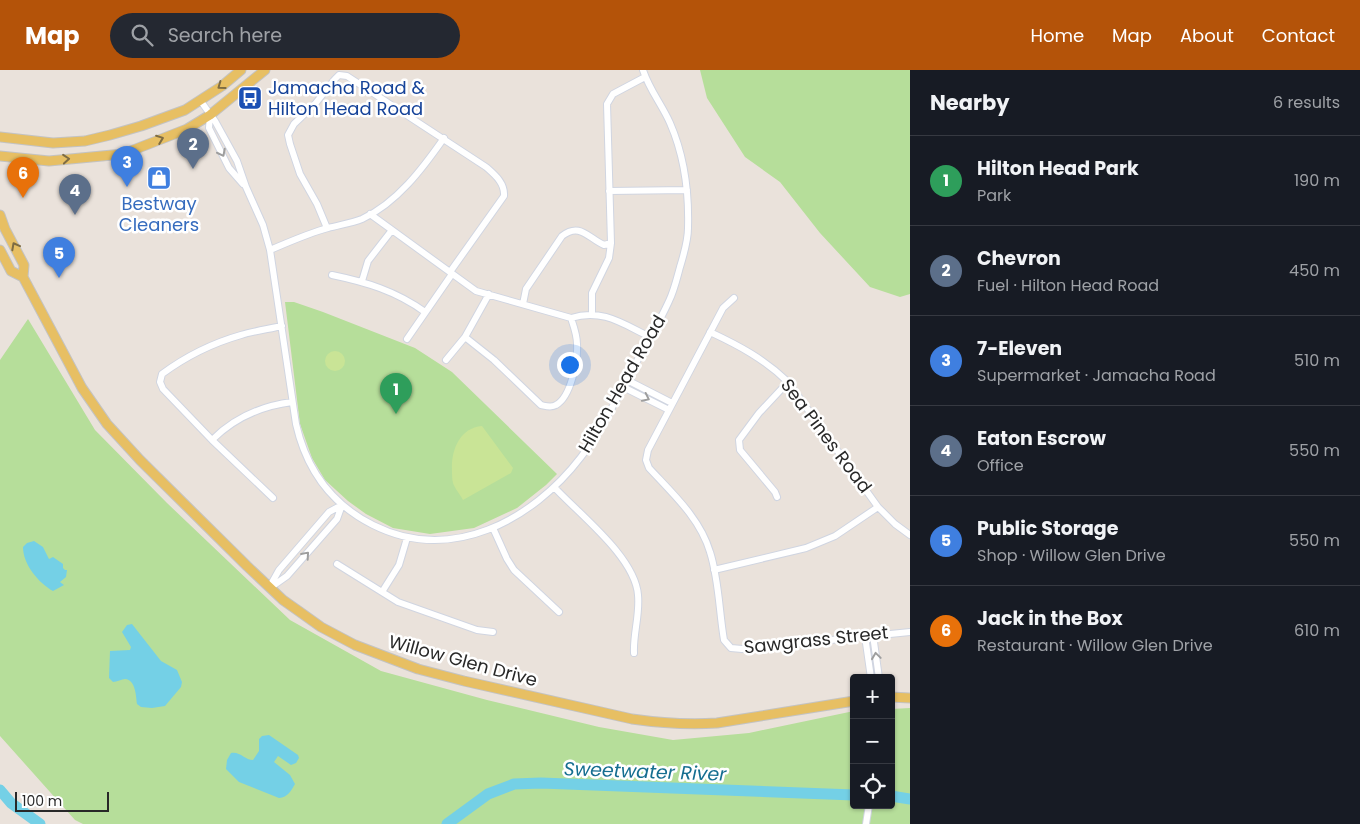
<!DOCTYPE html>
<meta charset="utf-8">
<style>
body{margin:0;font-family:Poppins,sans-serif;background:#242831;color:#f1f3f6}
.controls{position:absolute;right:15px;bottom:15px;display:grid;overflow:hidden;border-radius:5px;box-shadow:0 1px 4px #0004}
.controls button{width:45px;height:45px;display:grid;place-items:center;padding:0;border:0;border-bottom:1px solid #363941;background:#171b24;color:#f1f3f6;font:25px sans-serif}
.scale{position:absolute;left:15px;bottom:12px;width:94px;box-sizing:border-box;padding-left:5px;border:2px solid #282828;border-top:0;font-size:14px;line-height:18px;white-space:nowrap;color:#282828;-webkit-text-stroke:4px #fff;paint-order:stroke}
.you{position:absolute;left:569px;top:294px;width:18px;height:18px;margin:-12px;border:4px solid #fff;border-radius:50%;background:#1a73e8;box-shadow:0 0 0 8px #1a73e833}
.badge{display:grid;place-items:center;width:32px;height:32px;border-radius:50%;background:#b45309;color:#fff;font-size:16px;font-weight:700}
.pin{position:absolute;translate:-50% -41px;filter:drop-shadow(0 1px 2px #0008)}
.pin::after{content:'';position:absolute;top:26px;width:18px;height:15px;background:inherit;clip-path:polygon(0 0,100% 0,50% 100%)}
.list{margin:0;padding:0;list-style:none}
h2{display:flex;justify-content:space-between;align-items:center;height:65px;margin:0;padding:0 20px;font-size:21px}
h2 small{font-size:16px;font-weight:400;color:#9ea1a6}
.list li{display:grid;grid-template-columns:32px 1fr auto;gap:15px;align-items:center;box-sizing:border-box;height:90px;padding:0 20px;border-top:1px solid #363941}
.list b{display:block;font-size:19px;white-space:nowrap}
.list p{margin:0;font-size:16px;white-space:nowrap;color:#9ea1a6}
.list em{font-size:16px;font-style:normal;color:#9ea1a6}
.icon{flex:none;width:28px;height:28px;fill:none;stroke:currentColor;stroke-width:2;stroke-linecap:round;stroke-linejoin:round}
.map{position:relative;flex:none;width:910px;height:754px;overflow:hidden}
header{display:flex;align-items:center;gap:30px;box-sizing:border-box;height:70px;padding:0 25px;background:#b45309;color:#fff}
header strong{font-size:24px}
nav{display:flex;gap:28px;margin-inline-start:auto;font-size:18px}
.search{width:350px;height:45px;background:#242831;display:flex;align-items:center;gap:12px;box-sizing:border-box;padding:0 18px;border-radius:28px;color:#9ea1a6;font-size:19px}
main{display:flex}
aside{flex:1;background:#171b24}
.map>svg:first-child{display:block}
.green{fill:#b6de9a}
.pitch{fill:#c9e496}
.water{fill:#74d0e6}
.lines{fill:none;stroke-linecap:round;stroke-linejoin:round}
.river{stroke:#74d0e6;stroke-width:11}
.minor-casing{stroke:#d0d5e1;stroke-width:8}
.major-casing{stroke:#c3c3c3;stroke-width:11}
.minor{stroke:#fff;stroke-width:6}
.major{stroke:#e7bf63;stroke-width:9}
.oneway{stroke:#7e6c43}
.oneway2{stroke:#9e9e9e}
.labels{text-anchor:middle;stroke-width:5;stroke-linejoin:round;paint-order:stroke}
.transit-label{font-size:18px;fill:#164399;stroke:#fff;text-anchor:start}
.shop-label{font-size:18px;fill:#366cbe;stroke:#fff}
.street-label{font-size:18px;fill:#282828;stroke:#fff}
.water-label{font-size:19px;font-style:italic;fill:#156e90;stroke:#fff}
</style>
<header>
<strong>Map</strong>
<div class="search"><svg class="icon" aria-label="search" viewBox="0 0 24 24"><circle cx="10" cy="10" r="6"/><path d="M15 15l6 6"/></svg>Search here</div>
<nav><a>Home</a><a>Map</a><a>About</a><a>Contact</a></nav>
</header>
<main>
<div class="map">
<svg width="910" height="754" viewBox="0 0 910 754">
<rect width="100%" height="100%" fill="#eae2db"/>
<path class="green" d="M700 0H910V224L900 227 870 217 820 163 780 112 745 87 707 28Z
M285 232H294L323 242 415 278 452 302 557 404 546 415 517 438 474 458 430 464 393 458 366 444 348 431 325 410 312 388 300 354Z
M28 249 95 360 167 433 290 550 381 601 487 630 599 657 673 670 749 663 854 641V735H891V639L910 638V754H83L75 750 0 666V290Z"/>
<path class="pitch" d="M325 291a10 10 0 1 1 20 0a10 10 0 1 1-20 0Z
M482 356 513 398 511 403 463 430C460 424 455 419 453 413 452 409 452 405 452 401 451 381 459 358 482 356Z"/>
<path class="water" d="M34 471 43 477 49 489 53 487 63 494V498L65 500H67L66 507 60 512 64 515 53 521C39 513 23 495 23 477L27 473Z
M132 554 161 591 177 600 182 612 181 617 165 636 152 638 141 637 137 634C136 627 136 610 125 609 122 609 117 612 113 612L109 608 110 581 130 580 131 577 122 562 127 555Z
M269 665 298 685 299 688 296 693 291 695 278 686 274 692 290 705 295 714C291 721 288 727 279 728L239 712 226 699 227 690 231 683C240 681 245 690 253 690L259 681V669L262 666Z"/>
<g class="lines">
<path class="river" d="M0 720 11 733 40 754
M891 726 910 729
M447 754 488 724 514 714 541 713 854 725"/>
<defs>
<path id="minor" d="M200 30 215 51 237 91 246 117 263 155 270 180 296 354C306 398 331 434 373 455 451 494 532 451 581 387 604 357 619 323 637 291 648 271 660 251 669 231 674 221 677 208 680 197 684 184 688 171 688 158 689 123 684 85 670 53 662 35 649 19 643 0
M210 45 209 58 229 98 243 114
M609 121 687 120
M370 144 476 221 571 248
M327 158 317 134 300 104 290 74 288 65 294 54 315 34 335 9 339 5 347 6 486 97C495 105 505 113 504 126L450 202
M270 180C289 172 309 163 328 158 339 155 352 153 362 149 397 133 423 98 444 68
M332 205C366 212 396 221 425 242
M362 211 368 191 392 160
M734 228 723 238 648 380 646 390 649 398C672 423 700 448 710 482 719 510 719 541 724 570L731 578 742 579 910 562
M523 234 526 219 562 166C580 152 588 168 604 175L611 173
M592 244V223L609 188 611 173 607 34 613 24 645 7
M571 248C602 238 623 254 650 267
M710 262C740 276 764 289 788 312L878 437 895 454 910 465
M465 267 494 290 541 335C546 336 551 338 556 335 571 327 578 290 577 274 577 265 574 257 571 248
M407 269 452 204
M446 290 465 267 489 224
M627 310 672 333
M623 317 669 340
M212 370C234 348 261 336 292 332
M554 417C580 445 635 487 638 525 640 545 633 564 634 583
M777 427 775 422 740 380 739 370 759 343 788 312
M273 428 212 370 163 319 160 312 162 304C185 287 213 273 241 265 254 261 269 259 282 256
M493 458 507 489 514 500 559 542
M337 494 398 532 477 560 493 562
M714 500 806 478 835 466 878 437
M270 516 279 500 329 442 342 435
M270 518 287 506 337 449 342 435
M382 522 399 495 407 468
M873 565 879 608
M865 566 871 608
M866 754 869 735"/>
<path id="major" d="M0 67 53 73 85 71 110 65 141 56 185 40 222 16 241 0
M0 86 49 91 123 84 187 59 210 45 265 0
M0 145 5 159 24 195 23 207 82 318 107 354 140 390 247 496 283 530 300 542 321 557 355 575 418 599 464 611 632 649C660 653 688 655 717 653L854 631
M0 180 11 201 23 207
M891 627 910 628"/>
</defs>
<use href="#minor" class="minor-casing"/>
<use href="#major" class="major-casing"/>
<use href="#minor" class="minor"/>
<use href="#major" class="major"/>
</g>
<defs><path id="oneway-chevron" d="M-2-3.5L2.5 0L-2 3.5" fill="none" stroke-width="1.6" stroke-linecap="round" stroke-linejoin="round" transform="scale(1.25)"/></defs>
<g class="oneway">
<use href="#oneway-chevron" transform="translate(221 16) rotate(144)"/>
<use href="#oneway-chevron" transform="translate(160 69) rotate(-21)"/>
<use href="#oneway-chevron" transform="translate(66 89) rotate(-5)"/>
<use href="#oneway-chevron" transform="translate(15 176) rotate(-118)"/>
</g>
<g class="oneway2">
<use href="#oneway-chevron" transform="translate(222 83) rotate(63)"/>
<use href="#oneway-chevron" transform="translate(646 328) rotate(26)"/>
<use href="#oneway-chevron" transform="translate(306 485) rotate(-49)"/>
<use href="#oneway-chevron" transform="translate(876 586) rotate(-98)"/>
</g>
<defs>
<symbol id="bus-square" viewBox="-11 -11 22 22"><rect x="-9" y="-9" width="18" height="18" rx="4" fill="#1a4fb4" stroke="#fff"/><path d="M-5-6H5V4H4V6H2V4H-2V6H-4V4H-5ZM-3.5-4V0h7V-4ZM-3.5 1.2v1.5H-2V1.2ZM2 1.2v1.5H3.5V1.2Z" fill="#fff"/></symbol>
<symbol id="shop-square" viewBox="-11 -11 22 22"><rect x="-9" y="-9" width="18" height="18" rx="4" fill="#3f7fe0" stroke="#fff"/><path d="M-5-2.5h2.3a2.7 3.5 0 0 1 5.4 0H5L5.5 6h-11ZM-1.5-2.5h3a1.5 2.3 0 0 0-3 0Z" fill="#fff"/></symbol>
</defs>
<g fill-rule="evenodd">
<use href="#bus-square" x="236" y="14" width="28" height="28"/>
<use href="#shop-square" x="145" y="94" width="28" height="28"/>
</g>
<g class="labels">
<g class="transit-label">
<text x="268" y="24">Jamacha Road &amp;<tspan x="268" dy="21">Hilton Head Road</tspan></text>
</g>
<g class="shop-label">
<text x="159" y="140">Bestway<tspan x="159" dy="21">Cleaners</tspan></text>
</g>
<g class="street-label">
<text transform="translate(622 314) rotate(-60)" y="6">Hilton Head Road</text>
<text transform="translate(826 366) rotate(53)" y="6">Sea Pines Road</text>
<text transform="translate(816 570) rotate(-6)" y="6">Sawgrass Street</text>
<text transform="translate(463 591) rotate(15)" y="6">Willow Glen Drive</text>
</g>
<g class="water-label">
<text transform="translate(645 701) rotate(2)" y="7">Sweetwater River</text>
</g>
</g>
</svg>
<div class="controls">
<button>+</button>
<button>−</button>
<button><svg class="icon" aria-label="locate" viewBox="0 0 24 24"><circle cx="12" cy="12" r="6"/><path d="M12 2v4M12 18v4M2 12h4M18 12h4"/></svg></button>
</div>
<div class="scale">100 m</div>
<div class="you"></div>
<div class="pin badge" style="left:396px;top:344px;background:#2e9e5b">1</div>
<div class="pin badge" style="left:193px;top:99px;background:#5c6f8a">2</div>
<div class="pin badge" style="left:127px;top:117px;background:#3f7fe0">3</div>
<div class="pin badge" style="left:75px;top:145px;background:#5c6f8a">4</div>
<div class="pin badge" style="left:59px;top:208px;background:#3f7fe0">5</div>
<div class="pin badge" style="left:23px;top:128px;background:#e8710a">6</div>
</div>
<aside>
<h2>Nearby<small>6 results</small></h2>
<ul class="list">
<li><span class="badge" style="background:#2e9e5b">1</span><div><b>Hilton Head Park</b><p>Park</p></div><em>190 m</em></li>
<li><span class="badge" style="background:#5c6f8a">2</span><div><b>Chevron</b><p>Fuel · Hilton Head Road</p></div><em>450 m</em></li>
<li><span class="badge" style="background:#3f7fe0">3</span><div><b>7-Eleven</b><p>Supermarket · Jamacha Road</p></div><em>510 m</em></li>
<li><span class="badge" style="background:#5c6f8a">4</span><div><b>Eaton Escrow</b><p>Office</p></div><em>550 m</em></li>
<li><span class="badge" style="background:#3f7fe0">5</span><div><b>Public Storage</b><p>Shop · Willow Glen Drive</p></div><em>550 m</em></li>
<li><span class="badge" style="background:#e8710a">6</span><div><b>Jack in the Box</b><p>Restaurant · Willow Glen Drive</p></div><em>610 m</em></li>
</ul>
</aside>
</main>
